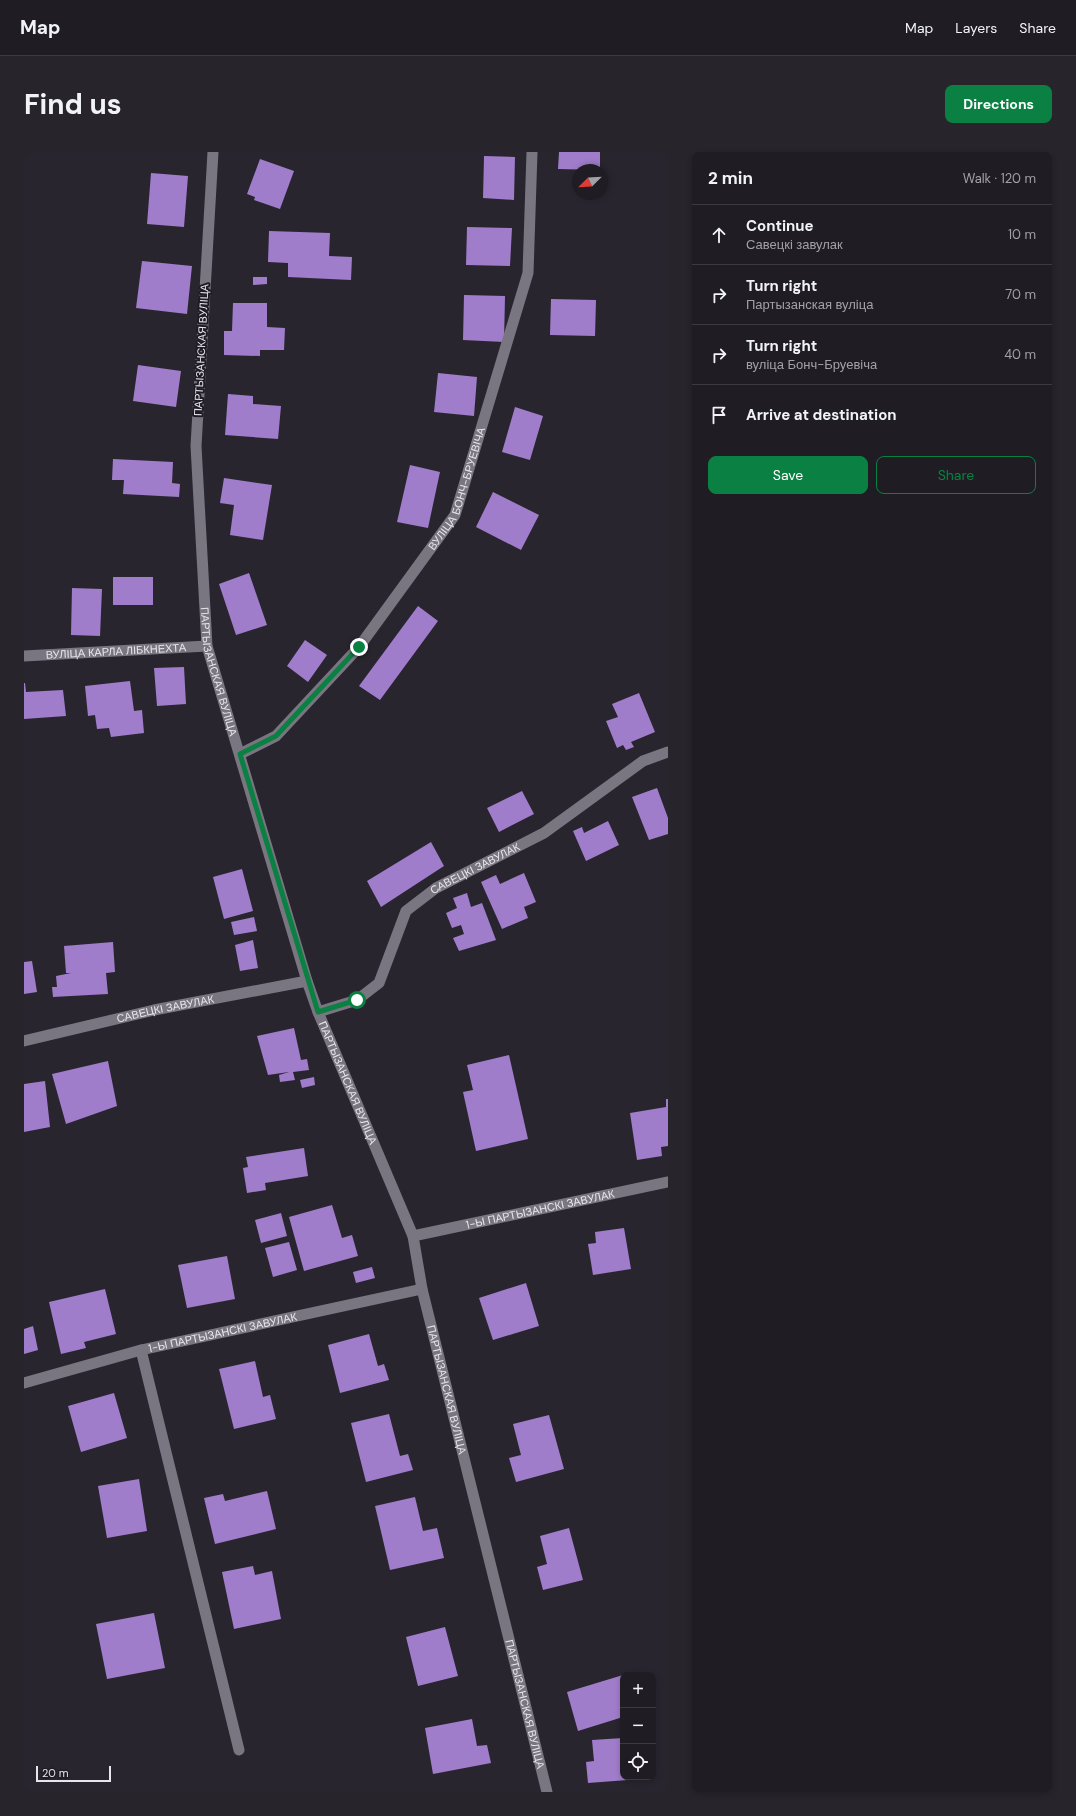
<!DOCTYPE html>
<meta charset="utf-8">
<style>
body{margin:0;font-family:"DM Sans",sans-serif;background:#27252b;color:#f1f3f6}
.controls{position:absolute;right:12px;bottom:12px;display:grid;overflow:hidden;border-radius:8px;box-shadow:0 2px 6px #0003}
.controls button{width:36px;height:36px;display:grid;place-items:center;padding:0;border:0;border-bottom:1px solid #3c3a41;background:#1f1c23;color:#f1f3f6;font:20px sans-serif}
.compass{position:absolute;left:548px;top:12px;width:36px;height:36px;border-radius:50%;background:#1f1c23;box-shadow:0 2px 6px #0003;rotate:246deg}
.scale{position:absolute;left:12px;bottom:10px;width:75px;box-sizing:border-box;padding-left:4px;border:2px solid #e8e5ec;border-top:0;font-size:11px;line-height:14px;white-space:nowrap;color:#e8e5ec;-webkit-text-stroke:3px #201c25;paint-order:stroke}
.stop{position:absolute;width:12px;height:12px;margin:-9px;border:3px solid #0b8043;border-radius:50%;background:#fff}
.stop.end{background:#0b8043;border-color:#fff;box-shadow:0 1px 4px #0008}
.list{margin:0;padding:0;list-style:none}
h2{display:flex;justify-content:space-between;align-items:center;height:52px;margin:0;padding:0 16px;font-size:17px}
h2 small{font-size:13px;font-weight:400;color:#a1a1a6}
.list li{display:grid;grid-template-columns:26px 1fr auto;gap:12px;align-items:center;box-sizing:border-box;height:60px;padding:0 16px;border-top:1px solid #3c3a41}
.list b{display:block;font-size:15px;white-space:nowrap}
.list p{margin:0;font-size:13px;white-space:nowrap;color:#a1a1a6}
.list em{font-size:13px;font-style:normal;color:#a1a1a6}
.actions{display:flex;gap:8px;padding:12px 16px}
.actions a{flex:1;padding:9px 0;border:1px solid #0b8043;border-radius:8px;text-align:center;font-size:14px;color:#0b8043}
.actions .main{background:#0b8043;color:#fff}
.icon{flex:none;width:22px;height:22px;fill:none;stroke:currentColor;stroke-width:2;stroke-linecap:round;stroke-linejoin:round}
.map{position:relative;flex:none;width:644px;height:1640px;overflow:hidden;border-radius:8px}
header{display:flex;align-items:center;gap:24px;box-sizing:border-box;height:56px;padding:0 20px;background:#1f1c23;border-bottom:1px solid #3c3a41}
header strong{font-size:19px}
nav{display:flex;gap:22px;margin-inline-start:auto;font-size:14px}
.intro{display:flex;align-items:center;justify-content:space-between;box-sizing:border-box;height:96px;padding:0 24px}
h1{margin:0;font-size:28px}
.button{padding:10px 18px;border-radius:8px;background:#0b8043;color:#fff;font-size:14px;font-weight:700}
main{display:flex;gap:24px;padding:0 24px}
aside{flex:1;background:#1f1c23;border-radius:8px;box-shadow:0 2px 6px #0003}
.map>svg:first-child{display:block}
.building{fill:#a07dcb}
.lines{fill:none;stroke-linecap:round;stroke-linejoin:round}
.service{stroke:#7a7681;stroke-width:11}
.minor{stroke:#7a7681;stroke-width:11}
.route{stroke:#0b8043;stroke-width:5}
.labels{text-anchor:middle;stroke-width:4;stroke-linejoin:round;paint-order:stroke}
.street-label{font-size:11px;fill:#e8e5ec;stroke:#201c25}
</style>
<header>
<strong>Map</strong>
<nav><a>Map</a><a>Layers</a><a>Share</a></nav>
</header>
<div class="intro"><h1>Find us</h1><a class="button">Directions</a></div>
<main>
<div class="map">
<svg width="644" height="1640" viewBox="0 0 644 1640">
<rect width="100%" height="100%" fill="#29252f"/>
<path class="building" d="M535 0H576V18L534 17Z
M460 4 491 5 490 48 459 46Z
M236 7 270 19 256 57 230 48 231 45 223 42Z
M127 21 164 24 160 75 123 72Z
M443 75 488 76 486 114 442 113Z
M245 79 306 81 305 104 328 105 327 128 264 125V111L244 110Z
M118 109 168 114 163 162 112 156Z
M229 125H243V132L229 133Z
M440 143 481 144 480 190 439 188Z
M527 147 572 148 571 184 526 183Z
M209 151H243V175L261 176 260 198H236V204L200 203V179H208Z
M114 213 157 219 152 255 109 249Z
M414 221 453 225 450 264 410 260Z
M204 242 229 244V252L257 254 254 287 201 283Z
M491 255 519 264 506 308 478 300Z
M89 307 149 310 148 331 156 332 155 345 99 342 100 328H88Z
M386 313 416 320 404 376 373 370Z
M200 326 248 333 239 388 206 383 210 353 196 351Z
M469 340 515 363 497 398 452 375Z
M225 421 243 473 212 483 195 432Z
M89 425H129V453H89Z
M48 436 78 437 76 484 47 483Z
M394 454 414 469 356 548 335 534Z
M281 488 303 503 284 530 263 514Z
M160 515 162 552 133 554 130 516Z
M106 529 110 559 118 558 120 581 87 585 85 576 73 577 71 563 64 564 61 534Z
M0 531H1L2 540 39 538 42 564 0 567Z
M615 541 631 580 607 590 610 595 602 598 599 593 593 596 582 569 594 565 588 552Z
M633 636 644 666V682L625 688 608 645Z
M498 639 510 662 475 680 463 656Z
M584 669 595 693 562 709 549 679 558 675 560 681Z
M407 690 420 714 357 755 343 729Z
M218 717 229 759 200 767 189 725Z
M500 721 512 750 500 755 504 766 478 777 457 730 472 723 476 732Z
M443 741 447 755 458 751 472 788 435 799 429 786 440 782 437 773 428 776 422 761 433 756 429 746Z
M230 765 233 779 210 783 207 770Z
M229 788 234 816 216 819 211 793Z
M89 790 91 820 82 821 84 842 29 845 28 835H33L32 824 47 821H42L40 794Z
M8 809 13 840 0 842V810Z
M270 876 277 908 283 907 285 918 269 920 271 928 256 930 255 923 265 920 244 923 233 884Z
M485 903 504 987 452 999 439 940 449 938 443 913Z
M84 909 93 954 42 972 28 922Z
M290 925 291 933 278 936 276 928Z
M21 929 26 975 0 980V932Z
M642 947H644V994L637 995 638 1004 613 1008 606 961 642 955Z
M280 996 284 1024 241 1031 242 1038 223 1041 219 1016 224 1015 222 1005Z
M308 1053 318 1086 328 1083 334 1104 280 1119 265 1065Z
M257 1061 263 1084 237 1091 231 1068Z
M600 1076 607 1117 569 1123 564 1092 572 1091 571 1080Z
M265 1090 273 1118 249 1125 241 1096Z
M203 1104 211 1147 163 1156 154 1113Z
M348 1115 351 1126 332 1131 329 1120Z
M502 1131 515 1174 469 1188 455 1146Z
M81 1137 92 1182 60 1190 62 1196 37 1202 25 1150Z
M9 1174 14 1198 0 1202V1177Z
M345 1182 354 1214 360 1212 365 1228 316 1241 304 1193Z
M231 1209 239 1245 246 1243 252 1267 210 1277 195 1217Z
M90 1241 103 1286 57 1300 44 1254Z
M365 1262 376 1304 384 1302 389 1318 342 1330 327 1271Z
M525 1263 540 1317 492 1330 485 1306 497 1303 489 1272Z
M115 1327 123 1379 83 1386 74 1334Z
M243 1339 252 1377 191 1392 180 1346 199 1342 201 1349Z
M391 1345 399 1379 413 1376 420 1406 366 1418 351 1354Z
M545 1376 559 1428 519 1438 513 1415 523 1412 516 1384Z
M229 1414 231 1423 248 1419 257 1467 210 1477 198 1420Z
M130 1461 141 1516 83 1527 72 1472Z
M421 1475 434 1524 394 1534 382 1485Z
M599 1523V1565L554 1579 543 1540Z
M448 1567 453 1594 463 1593 467 1611 409 1622 401 1576Z
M599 1586V1625H604V1628L564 1631 562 1610 570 1609 568 1588Z"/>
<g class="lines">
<path class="service" d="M117 1198 215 1598"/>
<g class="minor">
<path id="s1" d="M189 0 172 294 183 494 283 829 294 860 389 1084 398 1137 523 1640"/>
<path id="s2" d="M0 504 183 494"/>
<path id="s3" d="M216 602 252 584 335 495 431 363 504 121 508 0"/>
<path id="s4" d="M294 860 333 848 355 831 382 759 412 736 520 681 619 609 644 600"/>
<path id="s5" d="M0 889 130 858 283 829"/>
<path id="s6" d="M389 1084 644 1030"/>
<path id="s7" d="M0 1231 117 1198 398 1137"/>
</g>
</g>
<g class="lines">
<path class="route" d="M333 848 294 860 216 602 252 584 335 495"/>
</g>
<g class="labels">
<g class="street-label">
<text transform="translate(177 198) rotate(-87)" y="4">ПАРТЫЗАНСКАЯ ВУЛІЦА</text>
<text dy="4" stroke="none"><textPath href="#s3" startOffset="350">ВУЛІЦА БОНЧ-БРУЕВІЧА</textPath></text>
<text dy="4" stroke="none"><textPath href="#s2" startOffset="92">ВУЛІЦА КАРЛА ЛІБКНЕХТА</textPath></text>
<text dy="4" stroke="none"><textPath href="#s1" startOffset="522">ПАРТЫЗАНСКАЯ ВУЛІЦА</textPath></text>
<text dy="4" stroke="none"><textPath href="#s4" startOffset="227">САВЕЦКІ ЗАВУЛАК</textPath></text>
<text dy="4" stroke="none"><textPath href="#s5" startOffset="145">САВЕЦКІ ЗАВУЛАК</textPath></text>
<text dy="4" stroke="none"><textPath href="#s1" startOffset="954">ПАРТЫЗАНСКАЯ ВУЛІЦА</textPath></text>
<text dy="4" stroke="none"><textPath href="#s6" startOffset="130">1-Ы ПАРТЫЗАНСКІ ЗАВУЛАК</textPath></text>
<text dy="4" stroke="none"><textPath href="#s7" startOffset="205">1-Ы ПАРТЫЗАНСКІ ЗАВУЛАК</textPath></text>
<text dy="4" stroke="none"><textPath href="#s1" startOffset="1278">ПАРТЫЗАНСКАЯ ВУЛІЦА</textPath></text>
<text dy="4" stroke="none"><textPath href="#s1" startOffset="1602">ПАРТЫЗАНСКАЯ ВУЛІЦА</textPath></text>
</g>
</g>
</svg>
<div class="controls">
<button>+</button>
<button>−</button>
<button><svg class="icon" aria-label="locate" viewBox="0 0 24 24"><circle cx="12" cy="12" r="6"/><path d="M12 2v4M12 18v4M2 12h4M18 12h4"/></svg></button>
</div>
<svg class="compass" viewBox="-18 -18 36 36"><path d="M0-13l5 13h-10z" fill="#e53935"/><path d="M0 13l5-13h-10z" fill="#a1a1a6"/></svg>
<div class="scale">20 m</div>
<div class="stop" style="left:333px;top:848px"></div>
<div class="stop end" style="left:335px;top:495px"></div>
</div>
<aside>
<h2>2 min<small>Walk · 120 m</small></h2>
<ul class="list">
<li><svg class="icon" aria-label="ahead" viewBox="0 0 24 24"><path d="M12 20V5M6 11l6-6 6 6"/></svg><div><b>Continue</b><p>Савецкі завулак</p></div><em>10 m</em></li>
<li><svg class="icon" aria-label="right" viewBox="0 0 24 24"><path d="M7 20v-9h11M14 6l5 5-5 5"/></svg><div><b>Turn right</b><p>Партызанская вуліца</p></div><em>70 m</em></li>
<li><svg class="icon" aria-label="right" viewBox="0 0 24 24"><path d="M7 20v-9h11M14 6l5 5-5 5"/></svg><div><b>Turn right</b><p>вуліца Бонч-Бруевіча</p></div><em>40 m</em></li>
<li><svg class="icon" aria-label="arrive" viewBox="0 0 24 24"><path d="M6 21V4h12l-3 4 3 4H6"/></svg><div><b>Arrive at destination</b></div></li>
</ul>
<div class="actions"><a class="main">Save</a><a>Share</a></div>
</aside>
</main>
